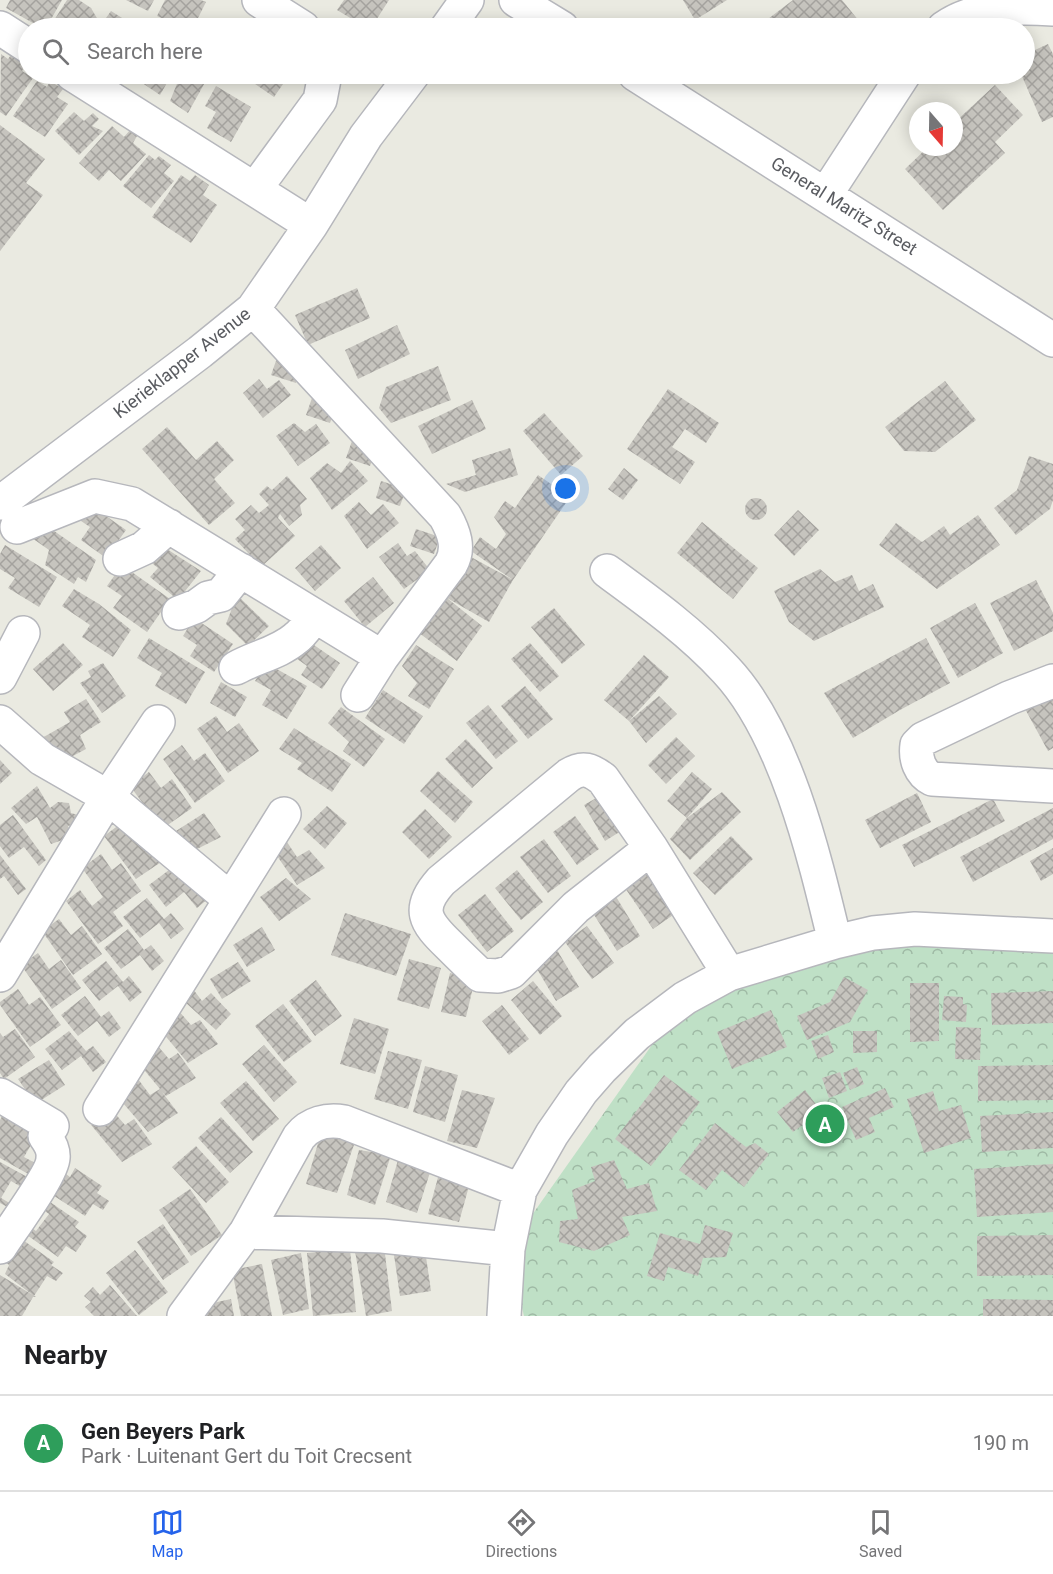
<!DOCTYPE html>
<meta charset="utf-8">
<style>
body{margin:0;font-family:Roboto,sans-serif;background:#f2f2f2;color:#202124}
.compass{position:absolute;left:909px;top:102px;width:54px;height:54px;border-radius:50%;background:#fff;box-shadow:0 3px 15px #0003;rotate:160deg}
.you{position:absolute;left:566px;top:489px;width:21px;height:21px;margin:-15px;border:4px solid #fff;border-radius:50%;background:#1a73e8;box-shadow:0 0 0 9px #1a73e833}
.badge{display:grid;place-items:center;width:39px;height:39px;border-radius:50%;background:#2563eb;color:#fff;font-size:20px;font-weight:700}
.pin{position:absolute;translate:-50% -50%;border:3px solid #fff;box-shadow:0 2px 6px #0006}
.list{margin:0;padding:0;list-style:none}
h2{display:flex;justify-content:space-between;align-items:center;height:78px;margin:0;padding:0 24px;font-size:26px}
h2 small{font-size:20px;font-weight:400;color:#757577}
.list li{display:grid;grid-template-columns:39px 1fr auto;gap:18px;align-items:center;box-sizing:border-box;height:96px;padding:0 24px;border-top:2px solid #e0e0e0}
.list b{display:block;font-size:22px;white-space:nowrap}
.list p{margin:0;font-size:20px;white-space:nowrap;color:#757577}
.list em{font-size:20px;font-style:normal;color:#757577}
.icon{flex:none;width:33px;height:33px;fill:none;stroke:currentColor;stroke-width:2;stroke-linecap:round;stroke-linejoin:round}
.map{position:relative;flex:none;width:1053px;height:1316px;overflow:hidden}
.search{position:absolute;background:#fff;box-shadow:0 3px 15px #0003;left:18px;right:18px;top:18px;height:66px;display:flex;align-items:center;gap:15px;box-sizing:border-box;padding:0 21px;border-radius:33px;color:#757577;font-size:22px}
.sheet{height:174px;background:#fff}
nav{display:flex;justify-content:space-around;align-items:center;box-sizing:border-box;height:84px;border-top:2px solid #e0e0e0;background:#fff;font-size:16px;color:#757577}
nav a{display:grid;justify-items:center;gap:3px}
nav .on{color:#2563eb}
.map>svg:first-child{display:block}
.park{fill:url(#park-crowns)}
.building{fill:url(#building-cross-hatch)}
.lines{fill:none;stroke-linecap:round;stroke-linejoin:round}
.minor-casing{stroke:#b6b7bc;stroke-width:36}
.minor{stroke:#fff;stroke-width:33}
.labels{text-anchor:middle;stroke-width:6;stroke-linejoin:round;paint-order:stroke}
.street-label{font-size:18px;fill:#595b60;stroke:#fff}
</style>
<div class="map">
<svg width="1053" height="1316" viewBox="0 0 1053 1316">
<defs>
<pattern id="park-crowns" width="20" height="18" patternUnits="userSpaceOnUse" patternTransform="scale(1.5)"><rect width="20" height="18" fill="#bfe0c6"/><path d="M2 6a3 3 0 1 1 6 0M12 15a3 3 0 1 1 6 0" fill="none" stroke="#9eb9a4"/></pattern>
<pattern id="building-cross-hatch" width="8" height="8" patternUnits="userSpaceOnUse" patternTransform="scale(1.5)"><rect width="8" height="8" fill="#c6c4be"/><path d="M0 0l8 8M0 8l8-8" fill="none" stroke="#a4a29e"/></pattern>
</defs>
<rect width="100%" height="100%" fill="#eaeae1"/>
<path class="park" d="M873 933 1053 941V1316H524L508 1249 685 998Z"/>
<path class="building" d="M10 0H62L46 28H42L6 8Z
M67 0H79L91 8 101 25 111 11 138 28H55L51 25Z
M126 0H154L148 11Z
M165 0H201L206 2 193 28H184L157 16Z
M344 0H389L371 28H367L337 10Z
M683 0H727L695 20Z
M793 0H842L863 26 859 28H756Z
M1048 44 1053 54V117L1042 122 1021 74H1024V55Z
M1 54 8 59 11 55 26 65 22 71 33 78 6 116 0 112Z
M133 74H172L160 95 132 76Z
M181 74H202L208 77 188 113 170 101Z
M252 74H290L274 97 248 79Z
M37 81 47 87 50 81 63 89 57 97 68 104 45 137 13 116Z
M995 85 1023 115 995 142 1005 153 943 210 905 169 928 147H954V123Z
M216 86 251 107 231 142 207 128 216 112 205 106Z
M74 112 84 121 93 113 99 119 92 126 103 131 79 155 55 131Z
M0 125 45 159 26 183 43 195 0 251Z
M112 126 124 137 130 130 137 136 133 143 146 154 121 181 109 170 99 181 79 163Z
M149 155 155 160 159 156 171 165 164 173 174 181 151 208 123 186Z
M181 175 190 181 195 175 209 185 203 195 217 205 191 243 152 217Z
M357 288 370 318 308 345 295 315Z
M397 325 410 354 358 379 345 350Z
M277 358 301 366 296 383 271 375Z
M438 366 451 400 391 423 379 408 386 387Z
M259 379 267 389 279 380 291 395 263 418 243 393Z
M945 381 976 420 935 452 904 451 885 427Z
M668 389 719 423 706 443 685 429 672 447 695 462 680 484 627 449Z
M312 398 336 406 330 423 306 415Z
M472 400 486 429 432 454 418 426Z
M544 413 583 456 561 475 523 431Z
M294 423 305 432 316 424 330 443 298 466 276 436Z
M167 427 196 460 217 441 234 460 214 479 235 503 209 525 142 449Z
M352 441 376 449 370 466 346 458Z
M510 448 518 475 465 492 446 484 476 475 472 460Z
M1029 456 1053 464V500L1050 509 1016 535 994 508 1017 490Z
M350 461 368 481 332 510 310 478 327 463 341 473Z
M624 468 638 480 623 500 608 489Z
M538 475 570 497 513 580 471 551 480 537 496 549 506 534 494 517 505 501 515 508Z
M287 476 307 499 300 505 302 515 289 526 280 514 278 518 295 536 261 567 235 539 245 530 235 519 251 505 259 513 269 505 259 494 267 486 272 490Z
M381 481 406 489 400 506 376 498Z
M745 509a11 11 0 1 1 22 0a11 11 0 1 1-22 0Z
M359 502 371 515 383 504 399 523 367 549 344 516Z
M89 504 126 530 106 558 81 540 90 527 78 519Z
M798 510 819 530 794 556 774 535Z
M978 515 1000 545 937 589 879 545 896 523 922 542 944 526 950 535Z
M702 522 758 568 733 599 677 553Z
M44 524 96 560 86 582 78 577 74 584 45 565 49 550 32 538Z
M416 529 440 537 434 554 410 546Z
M156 542 201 571 178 600 150 577 158 568 143 556Z
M398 543 407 556 415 551 430 570 404 589 379 557Z
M5 545 57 577 39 607 8 588 15 578 0 569V554Z
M321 545 341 568 315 591 295 568Z
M471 557 513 580 489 622 447 598 482 626 457 661 419 633 447 598Z
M122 565 170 599 147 632 113 608 122 596 107 586Z
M820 569 835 582 852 575 859 591 873 584 884 607 814 641 789 622 774 591Z
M373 577 394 603 365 627 344 601Z
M1036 580 1053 613V631L1014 651 990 603Z
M74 589 99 604 131 630 113 657 82 637 90 625 62 606Z
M237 595 269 626 248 646 226 624Z
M975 603 1003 653 958 678 930 628Z
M554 608 585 645 562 664 531 627Z
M194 618 233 644 214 672 190 656 197 645 183 636Z
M301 636 340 663 322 689 301 675 307 666 289 653Z
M149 638 205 672 186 704 155 686 162 673 137 658Z
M926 638 950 683 900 710 853 738 824 693Z
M63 643 83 665 53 691 33 669Z
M530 643 559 676 540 692 511 659Z
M416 645 454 669 429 709 408 696 417 683 402 666Z
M644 655 669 677 629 721 604 700Z
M103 663 126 696 102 713 80 683 91 677 88 671Z
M266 663 307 686 287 719 262 705 271 690 255 681Z
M221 682 247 697 235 717 210 703Z
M525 686 553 719 528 739 501 706Z
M383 690 423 716 404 744 365 718Z
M1053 693V748L1048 751 1024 707Z
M659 696 677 714 646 743 629 721Z
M86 699 101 722 80 735 86 749 58 764 42 738 70 722 64 712Z
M488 705 518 741 496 759 466 723Z
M341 707 385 739 364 767 343 751 349 742 328 723Z
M216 716 227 732 239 723 259 751 228 773 197 729Z
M294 728 351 764 332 792 297 769 302 763 279 749Z
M676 737 695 756 666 784 648 765Z
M466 739 493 768 472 788 445 759Z
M182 745 194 761 205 753 225 781 195 803 163 759Z
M0 760 12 773 0 784Z
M438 771 473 802 455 823 420 791Z
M149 772 161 788 172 779 192 808 162 829 130 786Z
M692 772 712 789 687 818 667 801Z
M37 786 50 808 58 802 69 803 71 813 78 815 81 823 68 826 71 837 51 844 37 817 26 824 11 808Z
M722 792 741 812 690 860 670 839 687 818Z
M605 793 626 828 605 841 584 805Z
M917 793 931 822 880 848 865 820Z
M993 799 1005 821 914 867 902 845Z
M327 806 347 823 325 849 303 829Z
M1053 808V839L973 882 960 857Z
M425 809 452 837 429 859 402 832Z
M204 813 221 837 193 851 176 831Z
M13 815 46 860 39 866 24 847 9 858 0 846V825Z
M575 816 599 849 577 865 553 832Z
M123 822 167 858 136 879 104 836Z
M283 836 297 857 309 850 325 868 297 885 273 850Z
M731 836 753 859 715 895 693 873Z
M544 839 571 876 548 893 520 857Z
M1053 848V874L1041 881 1030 861Z
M101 854 112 870 121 863 141 891 113 912 123 926 98 944 66 901 80 890 92 906 103 897 82 868Z
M0 855 26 889 18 895 4 876 0 879Z
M173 867 189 887 196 882 209 898 197 908 184 892 166 907 149 885Z
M517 870 543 902 521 920 495 888Z
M649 872 676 913 653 929 625 888Z
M286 878 311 899 279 921 260 897Z
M485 894 514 931 487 952 458 915Z
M615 895 640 936 617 951 591 910Z
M147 898 164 919 171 913 184 929 171 939 159 923 140 938 123 917Z
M345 913 411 934 396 976 331 955Z
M59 919 71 935 82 926 102 954 73 975 42 931Z
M587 926 614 963 592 979 565 942Z
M262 927 275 950 247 967 233 945Z
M128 929 144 950 151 945 164 961 152 971 140 955 121 969 104 948Z
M557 950 579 987 556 1001 534 964Z
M38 953 49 969 61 960 81 988 52 1009 21 965Z
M409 959 441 968 429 1009 397 1000Z
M106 961 123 982 129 976 142 992 130 1002 118 986 99 1001 82 980Z
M238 962 251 981 222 999 210 979Z
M450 973 475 979 466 1017 441 1012Z
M844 977 868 990 850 1022 807 1040 797 1016 830 1002Z
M316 980 342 1016 315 1036 289 1001Z
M533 981 562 1016 540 1035 511 1000Z
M910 983H939V1041L910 1042Z
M190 985 202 1001 211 993 231 1014 216 1030 176 994Z
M18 989 29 1005 40 997 61 1025 30 1047 0 1005V1002Z
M1053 991V1023L992 1025 991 993Z
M85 996 101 1017 109 1011 121 1028 109 1037 97 1021 78 1036 61 1015Z
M944 996 963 997V1004L967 1005 966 1022 942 1020Z
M283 1004 312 1041 284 1062 255 1026Z
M502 1005 529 1039 509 1055 482 1021Z
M178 1010 191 1025 200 1020 218 1044 188 1063 157 1026Z
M771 1010 787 1047 732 1069 717 1032Z
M354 1018 389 1029 375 1074 340 1064Z
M956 1027 981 1028 980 1060 955 1059Z
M15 1029 35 1057 4 1079 0 1073V1033L3 1037Z
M69 1031 86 1051 93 1046 106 1062 93 1072 81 1056 62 1070 45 1049Z
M853 1031H877V1052L853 1053Z
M828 1035 834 1052 818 1059 811 1041Z
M156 1044 169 1059 178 1053 196 1078 166 1096 162 1092 178 1113 148 1132 116 1095 138 1079 150 1095 160 1089 135 1059Z
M264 1045 297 1082 274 1102 242 1064Z
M388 1051 422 1060 408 1109 374 1099Z
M49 1060 65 1085 35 1104 18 1079Z
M1053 1065V1100L978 1101V1066Z
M425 1066 458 1075 445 1122 413 1112Z
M857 1067 864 1084 850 1090 843 1073Z
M840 1072 847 1091 829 1098 822 1078Z
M664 1075 700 1102 651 1166 615 1139Z
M246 1081 279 1119 253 1141 220 1103Z
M885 1088 894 1107 869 1118 875 1132 856 1140 842 1107Z
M462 1090 495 1098 477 1148 447 1141Z
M805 1090 821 1111 793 1132 777 1112Z
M933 1091 939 1111 961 1105 971 1138 924 1153 907 1099Z
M112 1110 125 1125 134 1119 152 1144 122 1162 91 1125Z
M5 1111 38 1133 24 1157 37 1164 30 1175 0 1158V1120Z
M1053 1112V1148L982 1152 980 1116Z
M221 1117 253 1152 230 1173 198 1138Z
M826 1119 835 1136 818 1145 809 1128Z
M715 1123 746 1147 755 1143 769 1154 744 1187 722 1170 706 1190 679 1170Z
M322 1130 355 1142 337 1193 306 1184Z
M196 1146 229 1182 206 1203 172 1167Z
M359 1150 391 1155 375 1205 347 1195Z
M400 1153 433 1163 417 1213 386 1202Z
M614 1160 627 1189 649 1183 657 1211 622 1217 630 1235 594 1251 559 1242 560 1221 578 1219 572 1190 595 1181 591 1167Z
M0 1162 29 1178 23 1188 11 1181 1 1198 13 1205 11 1209 0 1203Z
M1053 1164V1212L977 1217 974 1169Z
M75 1168 102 1186 97 1193 109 1201 103 1210 93 1204 85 1216 48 1192 62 1171 70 1177Z
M440 1170 471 1179 459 1222 428 1214Z
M190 1189 222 1235 191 1256 159 1210Z
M40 1195 79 1222 75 1227 87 1236 76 1252 66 1246 58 1257 17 1228 22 1221 36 1231 49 1214 34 1203Z
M163 1224 189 1262 163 1280 137 1242Z
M705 1225 733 1233 726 1257 703 1258 698 1276 668 1267 664 1281 647 1276 660 1233 700 1244Z
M13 1233 54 1262 51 1265 63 1273 56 1281 47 1276 34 1296 5 1274 9 1265 4 1261Z
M1053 1235V1275L977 1276V1236Z
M384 1246 392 1311 366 1316 355 1251Z
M350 1249 356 1312 313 1316 307 1253Z
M135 1250 168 1292 139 1315 106 1273Z
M425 1250 431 1291 400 1296 394 1255Z
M301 1253 309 1309 283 1315 271 1260Z
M262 1264 272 1316H241L232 1270Z
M0 1275 36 1297H33L22 1316H0Z
M110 1285 137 1316H94L85 1307 91 1302 84 1296 93 1287 100 1295Z
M231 1299 234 1316H206L204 1305Z
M983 1299 1053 1300V1316H983Z"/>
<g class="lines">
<defs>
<path id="minor" d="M259 0 303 28
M516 0 562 28
M0 28 28 46
M447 28 467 0
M944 28C975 6 1017 7 1053 9
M72 74 311 225
M635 74 1053 340
M255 189 320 100 325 74
M826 194 904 74
M253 309 445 516C454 532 460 548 451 564L382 657 358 695
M0 503 200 352 253 309 311 225 366 136 413 74
M17 527 95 496 132 504 382 657
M120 559 144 548 169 526
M607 571C648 601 691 632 726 670 786 734 815 859 835 942
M179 613 197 606 208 598 221 595 241 570
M236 668C255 657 279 653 296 638 303 633 308 624 314 617
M0 677 23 633
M1053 681 1009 698 923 739 917 745C915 759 920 773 932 779L1053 786
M0 722 42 759 108 797 229 898
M651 848 576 907 511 972 498 976 480 975C469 965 459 955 449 945 425 922 416 909 441 881L569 775C583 766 591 770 603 779L651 848 729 974
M0 975 108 797 158 722
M0 1095 52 1126 45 1136C50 1143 54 1150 53 1158 53 1173 10 1231 0 1247
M100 1109 284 814
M246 1232 382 1236 508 1249
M184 1316 246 1232 299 1137C310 1123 327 1119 344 1122L520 1190
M504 1316 508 1249 520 1190 552 1134 581 1092 602 1068 637 1034 685 998 729 974 835 942 873 933 915 929 1053 936"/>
</defs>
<use href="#minor" class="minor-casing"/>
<use href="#minor" class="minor"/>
</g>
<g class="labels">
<g class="street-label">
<text transform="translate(844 206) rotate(32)" y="6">General Maritz Street</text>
<text transform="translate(182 363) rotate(-38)" y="6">Kierieklapper Avenue</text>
</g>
</g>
</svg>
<svg class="compass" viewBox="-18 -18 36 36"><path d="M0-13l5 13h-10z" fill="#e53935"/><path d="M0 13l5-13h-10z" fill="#757577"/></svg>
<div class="you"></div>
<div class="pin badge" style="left:825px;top:1124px;background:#2e9e5b">A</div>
<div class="search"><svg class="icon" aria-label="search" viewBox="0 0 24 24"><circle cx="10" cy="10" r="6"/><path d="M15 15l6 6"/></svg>Search here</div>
</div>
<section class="sheet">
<h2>Nearby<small></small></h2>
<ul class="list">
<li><span class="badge" style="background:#2e9e5b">A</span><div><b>Gen Beyers Park</b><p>Park · Luitenant Gert du Toit Crecsent</p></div><em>190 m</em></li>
</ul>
</section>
<nav>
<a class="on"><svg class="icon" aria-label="map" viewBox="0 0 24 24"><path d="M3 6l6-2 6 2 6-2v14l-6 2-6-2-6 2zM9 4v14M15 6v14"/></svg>Map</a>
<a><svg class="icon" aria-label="directions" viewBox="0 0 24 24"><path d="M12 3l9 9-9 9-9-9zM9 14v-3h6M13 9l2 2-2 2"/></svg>Directions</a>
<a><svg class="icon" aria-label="saved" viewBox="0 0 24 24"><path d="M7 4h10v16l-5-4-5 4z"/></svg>Saved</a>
</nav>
